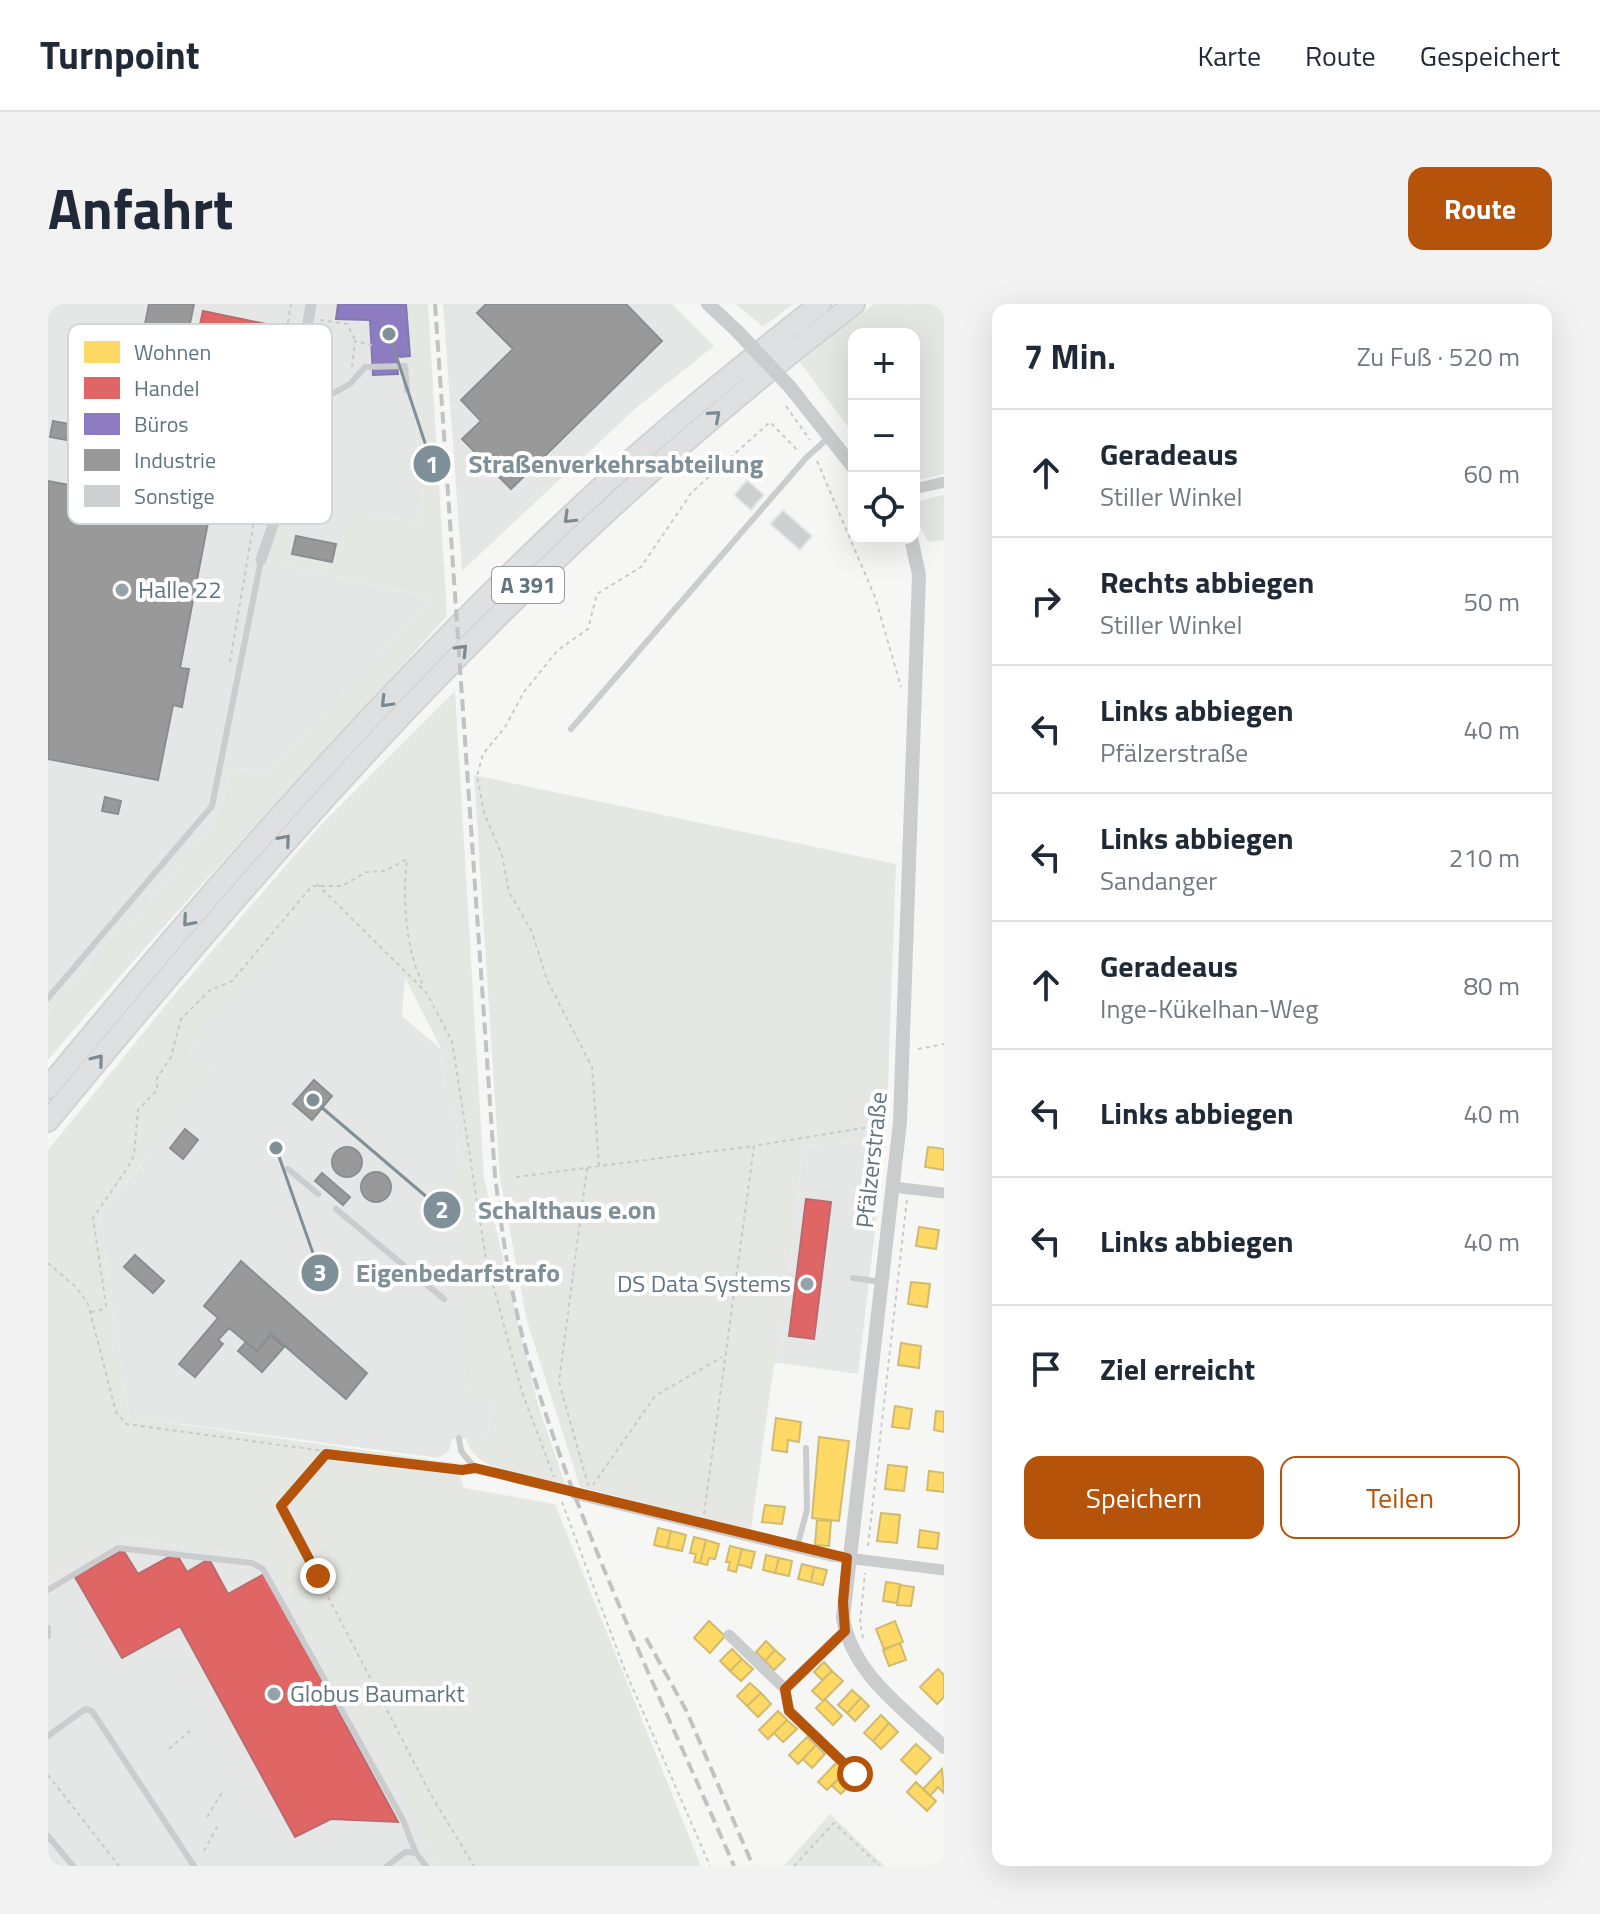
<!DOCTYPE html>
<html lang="de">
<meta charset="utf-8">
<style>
body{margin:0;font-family:"Titillium Web",sans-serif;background:#f2f2f3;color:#1f2937}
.controls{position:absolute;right:24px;top:24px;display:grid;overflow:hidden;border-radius:16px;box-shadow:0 8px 32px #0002}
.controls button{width:72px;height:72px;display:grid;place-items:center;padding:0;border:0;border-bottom:2px solid #e0e1e3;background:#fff;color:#1f2937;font:40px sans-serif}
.stop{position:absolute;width:24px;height:24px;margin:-18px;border:6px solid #b45309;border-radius:50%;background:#fff}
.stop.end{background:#b45309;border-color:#fff;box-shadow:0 2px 8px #0008}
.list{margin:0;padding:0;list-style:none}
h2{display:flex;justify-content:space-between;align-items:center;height:104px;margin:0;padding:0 32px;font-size:34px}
h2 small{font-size:26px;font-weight:400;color:#747a83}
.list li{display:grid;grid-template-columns:52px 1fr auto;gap:24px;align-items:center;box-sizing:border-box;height:128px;padding:0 32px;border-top:2px solid #e0e1e3}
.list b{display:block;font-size:30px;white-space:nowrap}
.list p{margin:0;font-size:26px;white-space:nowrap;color:#747a83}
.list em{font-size:26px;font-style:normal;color:#747a83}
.actions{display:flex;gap:16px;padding:24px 32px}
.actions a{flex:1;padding:18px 0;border:2px solid #b45309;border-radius:16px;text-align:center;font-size:28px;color:#b45309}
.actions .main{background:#b45309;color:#fff}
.icon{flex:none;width:44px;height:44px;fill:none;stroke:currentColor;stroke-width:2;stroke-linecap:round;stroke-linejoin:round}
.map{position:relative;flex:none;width:896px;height:1562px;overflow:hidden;border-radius:16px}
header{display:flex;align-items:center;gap:48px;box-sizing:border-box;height:112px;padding:0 40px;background:#fff;border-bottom:2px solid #e0e1e3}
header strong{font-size:38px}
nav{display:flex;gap:44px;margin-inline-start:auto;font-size:28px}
.intro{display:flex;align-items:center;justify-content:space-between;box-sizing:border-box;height:192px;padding:0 48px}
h1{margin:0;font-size:56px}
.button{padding:20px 36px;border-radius:16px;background:#b45309;color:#fff;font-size:28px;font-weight:700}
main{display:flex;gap:48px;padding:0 48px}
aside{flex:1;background:#fff;border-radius:16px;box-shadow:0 8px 32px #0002}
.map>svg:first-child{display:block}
.built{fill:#e5e7e6}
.green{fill:#e5e8e2}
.homes{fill:#ffd966;stroke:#d0bb6e;stroke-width:2}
.shops{fill:#e06666;stroke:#ba6a6e;stroke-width:2}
.offices{fill:#8e7cc3;stroke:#807aaf;stroke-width:2}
.industry{fill:#999;stroke:#888e92;stroke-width:2}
.building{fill:#cdcfd0;stroke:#e6e6e5;stroke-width:2}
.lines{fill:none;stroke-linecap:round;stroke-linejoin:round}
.motorway-casing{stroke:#d2d2d3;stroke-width:24}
.path{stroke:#c8caca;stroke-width:2;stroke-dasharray:4 4;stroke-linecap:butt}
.service{stroke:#cbcccd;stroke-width:6}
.minor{stroke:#cbcccd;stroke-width:11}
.tertiary{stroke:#cbcccd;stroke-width:14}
.motorway{stroke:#dfe0e1;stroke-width:20}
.rail{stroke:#c0c2c4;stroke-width:4;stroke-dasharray:12 6;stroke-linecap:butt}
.tertiary-bridge{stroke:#cbcccd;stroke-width:14}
.oneway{stroke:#7a8a93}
.route{stroke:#b45309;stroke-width:10}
.poi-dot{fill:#95a2a9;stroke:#fff;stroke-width:3}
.labels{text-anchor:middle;stroke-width:8;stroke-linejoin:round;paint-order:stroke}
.shield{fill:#fff;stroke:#909ea6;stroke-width:2}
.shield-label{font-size:22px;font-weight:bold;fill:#617580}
.poi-label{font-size:24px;fill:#617580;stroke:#fff;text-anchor:start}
.street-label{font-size:24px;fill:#617580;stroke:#fff}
.key{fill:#fff;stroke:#d0d6d9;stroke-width:2}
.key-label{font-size:22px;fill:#617580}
.leader{fill:none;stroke:#809099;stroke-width:3}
.callout-dot{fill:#809099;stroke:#fff;stroke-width:3}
.mark-label{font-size:24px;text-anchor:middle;font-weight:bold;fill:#fff}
.callout-label{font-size:26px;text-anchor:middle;font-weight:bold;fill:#809099;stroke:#fff;stroke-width:8;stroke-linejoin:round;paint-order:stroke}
</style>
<header>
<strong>Turnpoint</strong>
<nav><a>Karte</a><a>Route</a><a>Gespeichert</a></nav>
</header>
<div class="intro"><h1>Anfahrt</h1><a class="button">Route</a></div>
<main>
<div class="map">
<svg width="896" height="1562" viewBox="0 0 896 1562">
<rect width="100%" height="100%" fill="#f6f6f5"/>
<path class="built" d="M0 0H358L376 219 318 210 288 241 284 258 244 250 250 196 221 258 385 294 219 469 182 464 176 493 162 525 87 616 65 630 0 708Z
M395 0H624L666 42 588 104 414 267Z
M270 595 357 674 354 712 394 746 398 799H406L412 860 403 862 418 1093 440 1096 442 1133 404 1135 401 1147 391 1154 81 1113 52 909 100 853 95 848 165 767 141 746Z
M838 835 810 1070 731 1059 755 842Z
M71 1235 220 1253 392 1562H0V1273Z"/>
<path class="green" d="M358 0H380L399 312C265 460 128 604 0 756V708L65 630 87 616 162 525 176 493 182 464 219 469 385 294 221 258 238 200 251 195 244 250 284 258 298 207 376 219Z
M688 0H745L715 23Z
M826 0H896V170L866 177V30H806V131L751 57Z
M896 191V236L880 238 866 212V198Z
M407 387 436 874 490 1101 517 1180C484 1172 427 1171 418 1134L442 1133 440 1096 418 1094 402 862 412 860 406 799H398L394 746 357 674 270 596 141 746 165 767 96 848 100 852 52 909 81 1113 407 1159 416 1184 507 1200 653 1562H392L219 1253 72 1235 0 1273V846L127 690 271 523Z
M426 471 848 560 838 835 755 842 731 1059 726 1060 703 1226 532 1183 479 1017 452 874Z
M782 1510 837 1562H736Z"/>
<path class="homes" d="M880 843 896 845V866L877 863Z
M871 923 891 926 888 945 868 942Z
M863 978 882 980 879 1003 860 1000Z
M853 1039 873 1042 871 1064 850 1061Z
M847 1102 864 1105 861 1125 844 1123Z
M888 1107 896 1108V1128L886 1126Z
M728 1114 753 1118 751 1138 740 1136 739 1148 724 1146Z
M771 1133 801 1137 791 1217 764 1214Z
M840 1161 859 1163 856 1187 837 1185Z
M881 1167 896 1169V1188L879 1186Z
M717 1201 737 1203 734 1220 714 1218Z
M833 1209 852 1211 849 1239 829 1237Z
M769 1216 783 1217 781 1242 767 1241Z
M610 1224 623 1227 619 1244 606 1241Z
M872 1226 891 1229 889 1245 870 1243Z
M623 1227 638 1231 634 1247 619 1244Z
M646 1233 658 1236 652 1259 646 1258 648 1250 642 1249Z
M658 1236 671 1240 667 1255 661 1254 659 1261 652 1259Z
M682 1242 694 1245 688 1268 680 1266 682 1258H678Z
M694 1245 707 1248 703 1264 690 1260Z
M718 1251 731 1254 727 1269 715 1266Z
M731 1254 744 1257 741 1272 727 1269Z
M754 1260 766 1263 763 1278 750 1275Z
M766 1263 779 1266 775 1281 763 1278Z
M838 1278 852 1280 849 1299 835 1297Z
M852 1281 866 1283 863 1302 849 1301Z
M661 1317 677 1332 662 1349 646 1334Z
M847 1317 855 1338 836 1345 828 1325Z
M718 1337 727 1346 717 1357 708 1348Z
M852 1339 858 1356 841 1362 835 1346Z
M684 1345 694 1355 682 1367 672 1357Z
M727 1346 737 1355 726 1366 717 1357Z
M694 1355 705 1365 693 1377 682 1367Z
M776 1358 784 1367 774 1376 766 1368Z
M890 1365 896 1371V1393L889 1400 872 1383Z
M784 1367 795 1377 775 1397 764 1387Z
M702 1379 713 1389 699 1402 689 1392Z
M804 1386 813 1394 799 1409 790 1401Z
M713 1389 723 1400 710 1413 699 1402Z
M813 1394 821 1402 807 1417 799 1409Z
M777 1395 794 1412 785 1421 768 1404Z
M730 1407 739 1416 720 1435 711 1426Z
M833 1411 841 1419 825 1437 816 1429Z
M739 1416 749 1425 735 1438 726 1429Z
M841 1419 850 1428 833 1445 825 1437Z
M759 1433 768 1441 750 1460 741 1451Z
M868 1440 883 1454 868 1470 853 1456Z
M768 1441 777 1450 764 1464 755 1455Z
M788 1459 797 1468 779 1486 770 1478Z
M894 1465 896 1489 890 1483 882 1492 875 1485Z
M797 1468 806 1477 793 1490 784 1482Z
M868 1478 888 1497 879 1507 859 1488Z"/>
<path class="shops" d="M155 7 218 20 211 56 148 38Z
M758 895 783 898 766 1035 741 1032Z
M75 1246 90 1270 128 1249 139 1268 161 1255 180 1290 216 1270 350 1518 283 1515 247 1533 132 1322 74 1354 27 1273Z"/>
<path class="offices" d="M290 0H358L362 52 352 53 348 50 350 70 325 71 322 16 288 15Z"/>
<path class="industry" d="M101 0H146L140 29 97 20Z
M438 0H578L614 37 463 185 414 135 433 117 413 96 465 45 429 9Z
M5 117 87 132 85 148 2 133Z
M0 177 162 208 132 364 141 365 134 403 125 401 110 476 0 455Z
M248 232 288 240 284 258 244 250Z
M57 493 73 497 70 510 54 507Z
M266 776 284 792 264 816 245 800Z
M137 825 150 836 135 855 122 844Z
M284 858a15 15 0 1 1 30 0a15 15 0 1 1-30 0Z
M313 883a15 15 0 1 1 30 0a15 15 0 1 1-30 0Z
M274 869 302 893 295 901 267 877Z
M87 951 116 977 105 989 76 963Z
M193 957 319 1069 298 1095 223 1030 209 1047 181 1024 170 1036 175 1040 147 1073 131 1060 170 1014 156 1002Z
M223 1031 236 1043 214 1068 190 1047 198 1038 209 1047Z"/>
<path class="building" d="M699 176 716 191 703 206 686 191Z
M735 206 764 232 752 246 722 220Z"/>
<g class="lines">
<defs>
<path id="motorway" d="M0 784C170 577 348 374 545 191 617 124 695 61 772 0
M0 817C244 520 498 233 806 0"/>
</defs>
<use href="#motorway" class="motorway-casing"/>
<path class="path" d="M272 16 299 20 307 36
M304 63 307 37 324 41
M738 102 762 136
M769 157 827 293 853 383
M866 214 870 224
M182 358 243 0
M269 580 378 688 404 737 438 955 474 1088 506 1173
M870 745 896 740
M551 862 544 763 499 676 484 628 461 588 454 551 436 509 429 472 435 450 457 423 476 388 510 346 540 325 549 290 593 263 644 188 722 118 751 148
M539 864 511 1078 540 1181
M468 873 705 842
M0 959 29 984 40 1000 68 1108 78 1120 416 1166
M43 1008 56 1005 58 1001 45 914 80 863 86 851 90 806 109 786V774L123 753 133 715 161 687 184 677 264 582H294L318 568 337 567 359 555C354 596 358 647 376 683
M276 1152 233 1202 383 1491 426 1562
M545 1181 607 1092 674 1053
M514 1198 576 1364 662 1562
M656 1210 706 842 839 820
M820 1242 859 895
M815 1334 812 1319 817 1269
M121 1445 144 1425
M0 1471 71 1562
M159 1513 175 1487
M156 1547 170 1521
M746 1562 786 1519 832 1562"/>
<path class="service" d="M275 95 302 80 317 63 357 62 359 86
M523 425 758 154 780 134
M0 694 164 502 213 256
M240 865 270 890
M288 905 396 995
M805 974 834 978
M411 1134 413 1147 427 1164 527 1190
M749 1243 759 1206 758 1144
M0 1286 70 1244 204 1259 215 1265 355 1516 368 1549
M0 1324V1332
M0 1432 37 1405 44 1407 146 1562
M0 1532 25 1562
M339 1562 357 1548 368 1549 378 1562"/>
<path class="minor" d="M866 185 896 178
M213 256 227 215 263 0
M845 883 896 889
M527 1190 783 1252 896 1266
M681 1331 737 1385 797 1327
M737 1385 741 1407 807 1470"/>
<path class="tertiary" d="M660 0 690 28
M742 83 806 164
M863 234 871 271 852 818 795 1314C804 1370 857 1406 896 1443"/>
<use href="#motorway" class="motorway"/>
<path class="rail" d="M387 0 447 872C455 936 464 1001 483 1063 534 1234 615 1398 686 1562
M598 1334 638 1406 705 1562"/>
<path class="tertiary-bridge" d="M690 28 742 83"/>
</g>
<defs><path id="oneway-chevron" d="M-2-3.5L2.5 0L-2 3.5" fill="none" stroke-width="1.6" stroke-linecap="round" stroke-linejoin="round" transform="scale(2)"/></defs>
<g class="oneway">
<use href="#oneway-chevron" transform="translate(667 112) rotate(-41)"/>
<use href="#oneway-chevron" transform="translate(521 214) rotate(136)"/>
<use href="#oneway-chevron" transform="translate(414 346) rotate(-46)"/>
<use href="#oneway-chevron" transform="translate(338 398) rotate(134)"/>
<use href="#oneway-chevron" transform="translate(237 536) rotate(-49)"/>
<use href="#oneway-chevron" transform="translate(140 617) rotate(131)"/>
<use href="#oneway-chevron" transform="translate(50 756) rotate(-51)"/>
</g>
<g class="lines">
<path class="route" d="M270 1272 233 1202 278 1150 414 1166 427 1164 799 1254 795 1298 797 1327 737 1385 741 1407 807 1470"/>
</g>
<g class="poi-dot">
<circle cx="74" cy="286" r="8"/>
<circle cx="759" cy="980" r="8"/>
<circle cx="226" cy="1390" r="8"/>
</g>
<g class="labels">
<rect class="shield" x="444" y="263" width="72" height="36" rx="6"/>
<g class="shield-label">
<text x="480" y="289">A 391</text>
</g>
<g class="poi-label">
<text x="90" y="294">Halle 22</text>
<text x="743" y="988" text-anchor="end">DS Data Systems</text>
<text x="242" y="1398">Globus Baumarkt</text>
</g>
<g class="street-label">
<text transform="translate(824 856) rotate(-84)" y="8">Pfälzerstraße</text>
</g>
</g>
<rect x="20" y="20" width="264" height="200" rx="12" class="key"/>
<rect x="36" y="37" width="36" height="22" fill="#ffd966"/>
<rect x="36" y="73" width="36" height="22" fill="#e06666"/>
<rect x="36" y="109" width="36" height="22" fill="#8e7cc3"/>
<rect x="36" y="145" width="36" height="22" fill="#999"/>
<rect x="36" y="181" width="36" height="22" fill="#cdcfd0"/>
<g class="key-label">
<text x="86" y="56">Wohnen</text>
<text x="86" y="92">Handel</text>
<text x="86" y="128">Büros</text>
<text x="86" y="164">Industrie</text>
<text x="86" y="200">Sonstige</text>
</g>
<path class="leader" d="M341 30L384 160M265 796L394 906M228 844L272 969"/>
<g class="callout-dot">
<circle cx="341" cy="30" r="8"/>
<circle cx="265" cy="796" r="8"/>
<circle cx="228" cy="844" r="8"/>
<circle cx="384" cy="160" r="20"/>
<circle cx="394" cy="906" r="20"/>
<circle cx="272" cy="969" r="20"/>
</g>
<g class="mark-label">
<text x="384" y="169">1</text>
<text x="394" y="914">2</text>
<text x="272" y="977">3</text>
</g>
<g class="callout-label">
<text x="568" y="169">Straßenverkehrsabteilung</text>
<text x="519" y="915">Schalthaus e.on</text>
<text x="410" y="978">Eigenbedarfstrafo</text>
</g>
</svg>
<div class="controls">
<button>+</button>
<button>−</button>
<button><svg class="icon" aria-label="locate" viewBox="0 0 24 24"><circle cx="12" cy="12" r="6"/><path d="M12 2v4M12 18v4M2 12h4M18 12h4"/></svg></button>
</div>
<div class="stop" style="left:807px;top:1470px"></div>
<div class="stop end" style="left:270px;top:1272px"></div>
</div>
<aside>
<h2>7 Min.<small>Zu Fuß · 520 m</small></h2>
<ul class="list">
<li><svg class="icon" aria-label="ahead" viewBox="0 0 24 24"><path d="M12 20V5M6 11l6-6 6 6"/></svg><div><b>Geradeaus</b><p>Stiller Winkel</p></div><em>60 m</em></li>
<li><svg class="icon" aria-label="right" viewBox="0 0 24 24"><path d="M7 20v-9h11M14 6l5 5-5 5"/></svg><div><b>Rechts abbiegen</b><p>Stiller Winkel</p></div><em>50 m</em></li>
<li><svg class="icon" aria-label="left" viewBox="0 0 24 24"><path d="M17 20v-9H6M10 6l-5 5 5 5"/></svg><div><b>Links abbiegen</b><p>Pfälzerstraße</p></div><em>40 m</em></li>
<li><svg class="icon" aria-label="left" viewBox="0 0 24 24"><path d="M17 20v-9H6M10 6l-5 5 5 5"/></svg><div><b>Links abbiegen</b><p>Sandanger</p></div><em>210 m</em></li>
<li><svg class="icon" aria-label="ahead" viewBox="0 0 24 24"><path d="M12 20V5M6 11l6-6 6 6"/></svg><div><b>Geradeaus</b><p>Inge-Kükelhan-Weg</p></div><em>80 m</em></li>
<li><svg class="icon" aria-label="left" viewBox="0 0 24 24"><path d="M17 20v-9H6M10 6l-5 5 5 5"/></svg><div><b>Links abbiegen</b></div><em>40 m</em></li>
<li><svg class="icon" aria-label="left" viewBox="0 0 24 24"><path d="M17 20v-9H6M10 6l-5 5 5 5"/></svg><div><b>Links abbiegen</b></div><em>40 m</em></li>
<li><svg class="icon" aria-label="arrive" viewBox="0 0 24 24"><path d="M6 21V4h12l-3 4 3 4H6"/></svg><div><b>Ziel erreicht</b></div></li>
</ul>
<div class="actions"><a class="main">Speichern</a><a>Teilen</a></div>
</aside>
</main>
